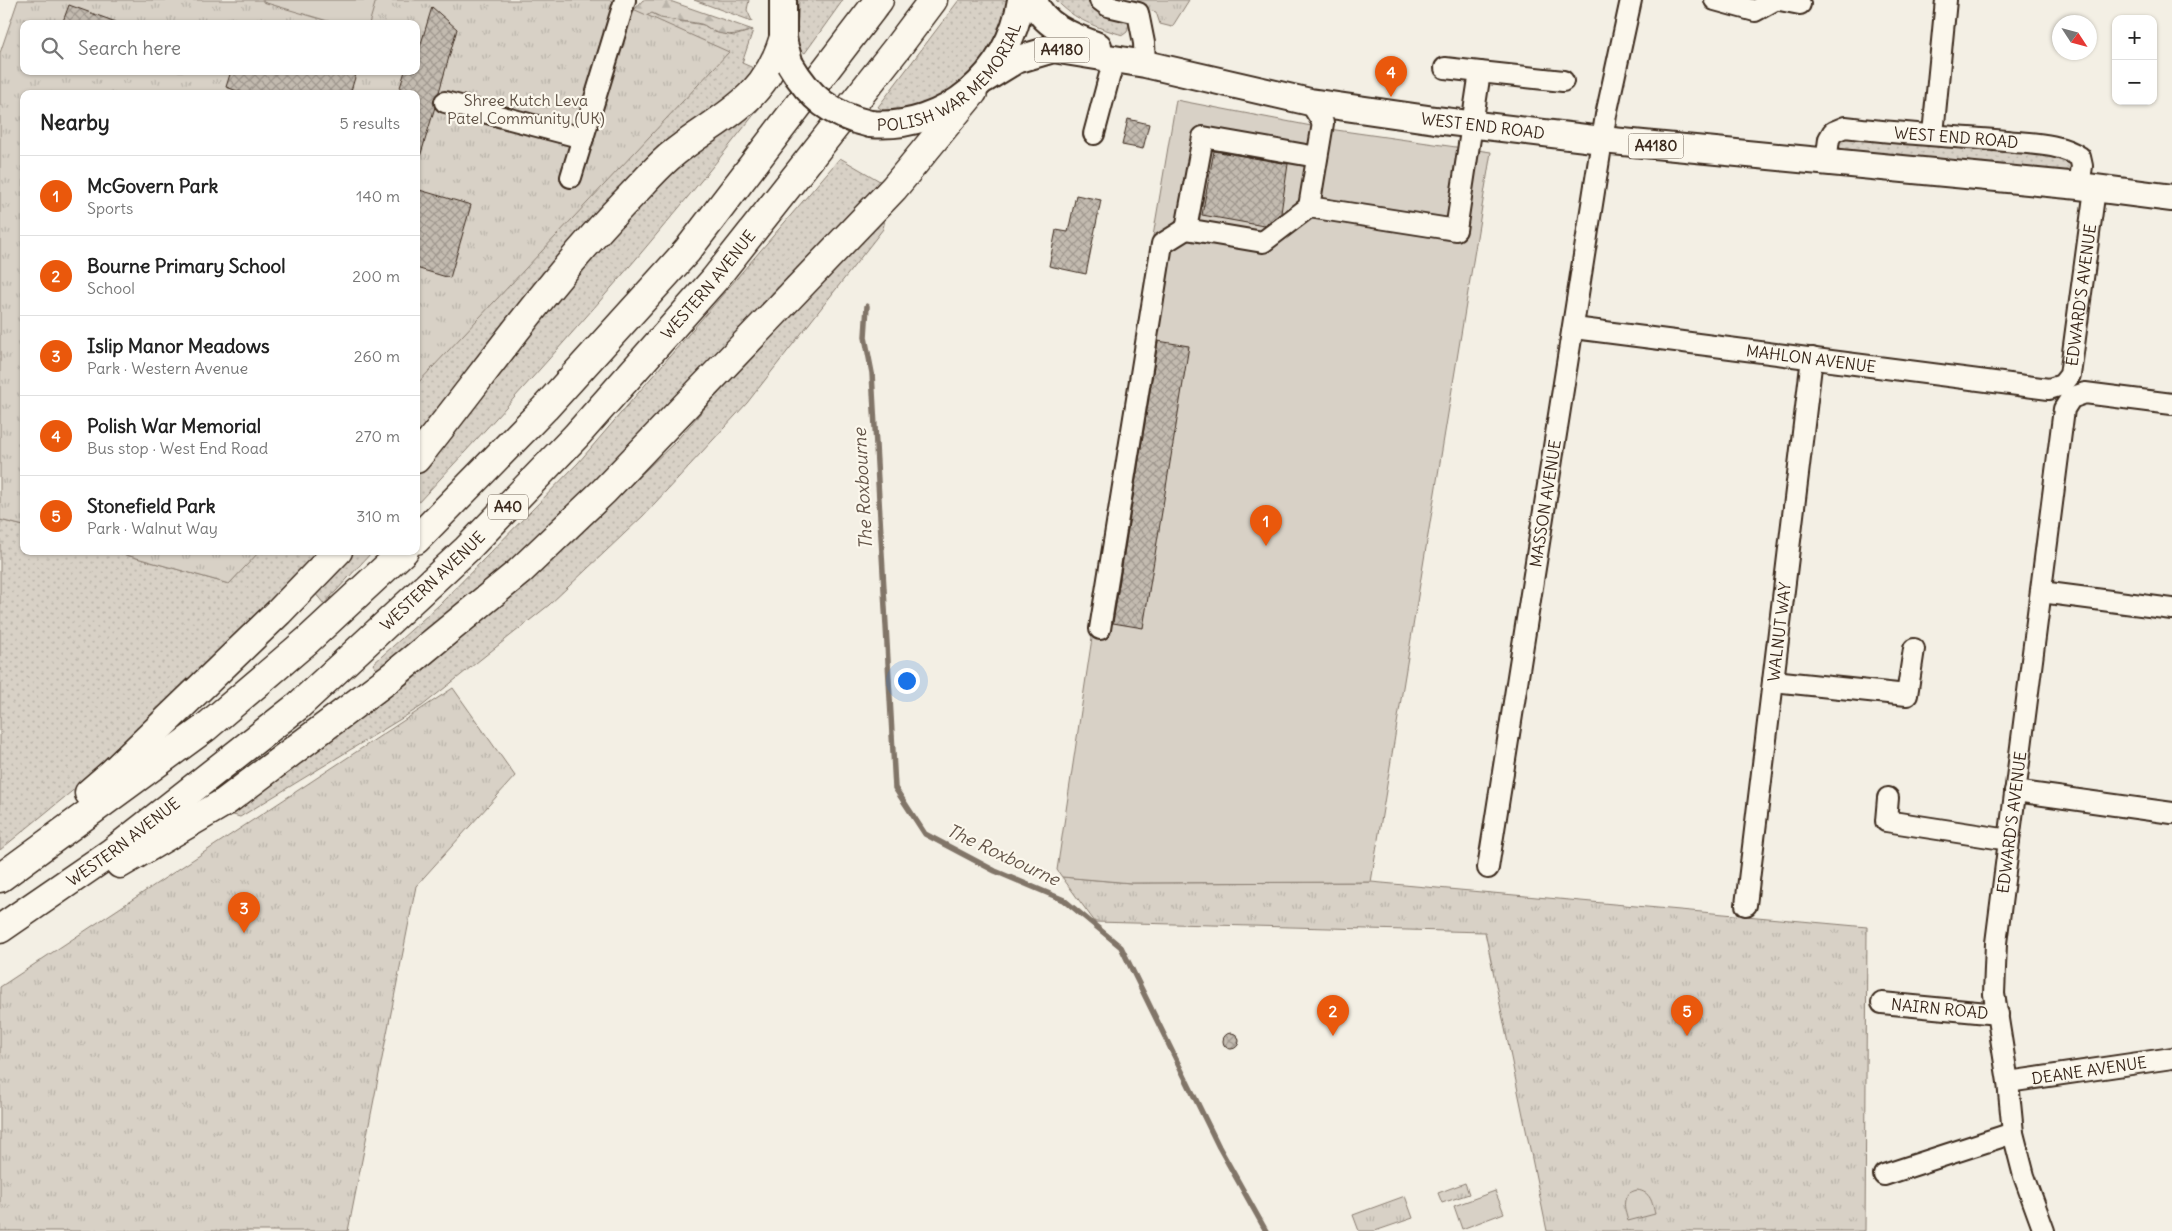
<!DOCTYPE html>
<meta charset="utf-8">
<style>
body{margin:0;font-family:Delius,sans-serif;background:#f2f2f2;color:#222}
.controls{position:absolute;right:15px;top:15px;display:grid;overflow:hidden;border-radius:10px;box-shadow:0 1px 4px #0004}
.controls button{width:45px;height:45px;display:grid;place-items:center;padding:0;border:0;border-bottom:1px solid #e0e0e0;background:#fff;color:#222;font:25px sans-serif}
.compass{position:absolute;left:2052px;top:15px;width:45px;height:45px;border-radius:50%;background:#fff;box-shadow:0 1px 4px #0004;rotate:126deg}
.you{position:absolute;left:906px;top:680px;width:18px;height:18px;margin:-12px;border:4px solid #fff;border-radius:50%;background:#1a73e8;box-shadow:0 0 0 8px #1a73e833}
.badge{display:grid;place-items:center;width:32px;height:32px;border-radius:50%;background:#ea580c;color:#fff;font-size:16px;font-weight:700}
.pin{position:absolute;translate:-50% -41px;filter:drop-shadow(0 1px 2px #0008)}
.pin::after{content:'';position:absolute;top:26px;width:18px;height:15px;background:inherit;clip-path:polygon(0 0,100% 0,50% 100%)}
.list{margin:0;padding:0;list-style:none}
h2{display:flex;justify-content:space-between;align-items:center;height:65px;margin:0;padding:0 20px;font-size:21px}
h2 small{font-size:16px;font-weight:400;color:#767676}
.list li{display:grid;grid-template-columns:32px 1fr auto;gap:15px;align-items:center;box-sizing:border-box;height:80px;padding:0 20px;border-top:1px solid #e0e0e0}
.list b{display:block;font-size:19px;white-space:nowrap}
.list p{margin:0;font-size:16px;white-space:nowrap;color:#767676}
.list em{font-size:16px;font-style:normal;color:#767676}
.icon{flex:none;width:28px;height:28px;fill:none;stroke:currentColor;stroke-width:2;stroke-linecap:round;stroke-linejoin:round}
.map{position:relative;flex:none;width:2172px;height:1231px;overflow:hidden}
.search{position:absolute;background:#fff;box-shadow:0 1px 4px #0004;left:20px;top:20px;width:400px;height:55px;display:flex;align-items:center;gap:12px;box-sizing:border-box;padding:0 18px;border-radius:10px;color:#767676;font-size:19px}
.panel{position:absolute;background:#fff;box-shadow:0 1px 4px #0004;left:20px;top:90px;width:400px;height:465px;border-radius:10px}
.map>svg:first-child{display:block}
.grass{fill:url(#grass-dots);stroke:#8a7e72}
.forest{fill:url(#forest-firs);stroke:#8a7e72}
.park{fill:url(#park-tufts);stroke:#8a7e72;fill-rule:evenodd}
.garden{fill:#d8d1c6;stroke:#8a7e72}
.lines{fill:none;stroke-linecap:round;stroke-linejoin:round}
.stream{stroke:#817468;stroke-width:5.5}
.building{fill:url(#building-cross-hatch);stroke:#3b2a1e}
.minor-casing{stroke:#3b2a1e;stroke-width:24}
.major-casing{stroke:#3b2a1e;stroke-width:30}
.highway-casing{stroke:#3b2a1e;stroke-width:31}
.minor{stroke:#fbf7ec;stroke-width:20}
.major{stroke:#fbf7ec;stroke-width:26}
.highway{stroke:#fbf7ec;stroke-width:28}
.major-bridge-casing{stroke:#3b2a1e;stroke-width:30;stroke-linecap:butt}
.major-bridge{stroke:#fbf7ec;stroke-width:26}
.labels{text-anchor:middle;stroke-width:4.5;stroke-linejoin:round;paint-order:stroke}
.shield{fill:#fbf7ec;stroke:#75685c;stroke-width:1}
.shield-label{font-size:15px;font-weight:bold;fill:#3b2a1e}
.street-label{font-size:16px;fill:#3b2a1e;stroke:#fbf7ec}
.park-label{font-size:16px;fill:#625448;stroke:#fbf7ec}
.water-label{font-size:18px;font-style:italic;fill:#645549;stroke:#fbf7ec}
</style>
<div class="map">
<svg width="2172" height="1231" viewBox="0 0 2172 1231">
<defs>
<pattern id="grass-dots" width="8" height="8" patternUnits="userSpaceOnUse" patternTransform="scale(1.25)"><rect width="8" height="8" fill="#d8d1c6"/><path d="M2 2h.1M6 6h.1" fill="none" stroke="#bab4aa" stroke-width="1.8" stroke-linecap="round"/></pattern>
<pattern id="forest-firs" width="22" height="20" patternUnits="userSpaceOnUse" patternTransform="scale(1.25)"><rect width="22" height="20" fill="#d8d1c6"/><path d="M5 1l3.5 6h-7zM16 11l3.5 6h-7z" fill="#bab4aa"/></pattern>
<pattern id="park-tufts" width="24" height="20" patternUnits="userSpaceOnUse" patternTransform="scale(1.25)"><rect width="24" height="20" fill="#d8d1c6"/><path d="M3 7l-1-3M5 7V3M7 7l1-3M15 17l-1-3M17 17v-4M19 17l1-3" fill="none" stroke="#bab4aa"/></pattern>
<pattern id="building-cross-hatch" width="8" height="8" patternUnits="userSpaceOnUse" patternTransform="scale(1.25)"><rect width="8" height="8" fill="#c3bbb0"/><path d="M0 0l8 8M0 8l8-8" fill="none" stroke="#a0988f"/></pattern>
</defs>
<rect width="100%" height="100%" fill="#f3efe4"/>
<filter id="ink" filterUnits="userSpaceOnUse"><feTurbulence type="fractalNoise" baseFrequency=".02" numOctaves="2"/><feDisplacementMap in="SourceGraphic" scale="10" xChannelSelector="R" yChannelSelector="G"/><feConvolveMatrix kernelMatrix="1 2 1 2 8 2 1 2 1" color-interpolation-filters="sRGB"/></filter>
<g filter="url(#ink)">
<path class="grass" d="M694 0H749L747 10 752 21Z
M799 0H843L805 53 796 47Z
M959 0H1009L997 44 964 88 934 102 888 113 878 107Z
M1056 0H1090C1100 15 1117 13 1129 24L1127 32 1123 35C1098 28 1074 20 1056 0Z
M651 12 660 18 704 25 714 32 734 36 753 30 742 63 758 70 416 437V379L644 17Z
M764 102C655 242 537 375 416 505V476C473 411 522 340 577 274 606 238 641 204 674 172 702 147 730 118 764 102Z
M1843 136 2065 157 2075 164 2072 171 2068 175 1841 149 1837 143Z
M840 158 885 184 614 469 503 571 379 673 373 664 439 605 578 463Z
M887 209 883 229 747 403 643 516 549 605 422 706 240 817 227 813 407 684 540 572 675 442 788 314Z
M0 520 24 526V551H112L229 584 259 551H319L131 743 0 850Z
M351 551H373L324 604 315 593Z"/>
<path class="forest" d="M643 0H667L753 30C740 34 728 37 715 32 710 30 706 25 701 24 683 20 669 22 652 13L644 17 634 10Z"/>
<path class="park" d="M18 0H613L729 52 416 385V94H24V526L0 520V53ZM24 24H416V71H24Z
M1111 0H1189L1172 27 1160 24 1156 12Z
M112 551H260L229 584Z
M453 688 515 776 416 886 348 1231H0V987Z
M1062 877 1131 883 1371 882 1867 927 1865 1231H1547L1485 932 1095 922Z
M1465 1183 1469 1194 1442 1203 1438 1193Z
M1405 1196 1413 1218 1375 1231H1359L1353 1215Z"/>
<path class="garden" d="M263 0H376L369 24H338L263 2Z
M1176 100 1322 128 1491 152 1371 882 1131 883 1062 877 1057 870 1150 254Z
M1637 1190C1651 1192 1652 1202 1655 1214L1628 1221C1624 1208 1620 1194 1637 1190Z
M1495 1191 1504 1213 1462 1229 1454 1206Z"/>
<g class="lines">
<path class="stream" d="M867 306 865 337 872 373 895 788 925 834 995 871 1064 900 1121 947 1219 1147 1266 1231"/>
</g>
<path class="building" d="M69 5 116 22V24H62Z
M432 7 457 29 439 92 434 99 435 107 420 157H416V94H398L405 71H416V46L420 47Z
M231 71H357L350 94H246L226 87Z
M1128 119 1149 124 1143 149 1122 145Z
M1214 151 1288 164 1281 213 1264 226 1202 215Z
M416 189 471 205 450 278 416 268Z
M1076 195 1101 200 1086 274 1049 266 1056 230 1068 232Z
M1158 341 1189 346 1143 628 1113 623Z
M1223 1041a8 8 0 1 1 16 0a8 8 0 1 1-16 0Z"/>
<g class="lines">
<defs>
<g id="minor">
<path d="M1100 0 1108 6 1138 13 1144 43 1145 64"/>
<path d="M1715 0 1755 11 1775 0"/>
<path d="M1780 0 1800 4"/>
<path d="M1445 68 1480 72"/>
<path d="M445 102 583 138"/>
<path d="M1310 102 1323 123 1309 207 1456 230 1480 72 1563 81"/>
<path d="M1094 134 1114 59"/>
<path d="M1933 134 1946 0"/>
<path id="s1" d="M1826 162 1829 139 1833 132 1845 127C1898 134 1953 136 2006 141 2031 144 2059 143 2080 157L2082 166 2079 186"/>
<path d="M571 177 625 0"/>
<path d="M1309 207 1263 242 1186 229 1203 137 1317 157"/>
<path id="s2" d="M1574 328 2049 389 2062 385 2070 375 2095 189"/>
<path d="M2041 592 2172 609"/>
<path d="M1100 629 1162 244 1186 229"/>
<path d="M1773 681 1907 695 1914 649"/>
<path d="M2015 791 2172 813"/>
<path d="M1888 798 1886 821 2009 840"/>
<path id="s3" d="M1488 868 1606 115 1631 0"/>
<path id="s4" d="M1746 905 1812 358"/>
<path id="s5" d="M1882 1003 1998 1014"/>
<path id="s6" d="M2008 1082 2172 1058"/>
<path d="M1884 1175 2013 1133"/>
<path id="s7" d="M2044 1231 2024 1176 2013 1133 2008 1082 1994 994 1996 943 2064 409 2071 398 2085 393 2172 404"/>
</g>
<g id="major">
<path d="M783 0V40L789 61"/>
<path d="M1034 0C1042 26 1074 37 1098 46"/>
<path id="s8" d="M985 79 1016 60 1053 49 1145 64 1310 102 1435 120 1602 140 2079 186 2172 198"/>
<path id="s9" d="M870 124C945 131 1010 73 1021 0"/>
</g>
<g id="highway">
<path d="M416 459C485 373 548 282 624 203 639 188 653 171 669 157 717 117 763 105 783 40"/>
<path d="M416 540 545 408 687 251 879 0"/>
<path d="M89 793 112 773 279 612 338 551"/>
<path d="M120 864 225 802 391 677 519 572 604 491 894 188 973 92"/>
<path d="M0 878 205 728 308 640 404 551"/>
<path id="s10" d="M0 929 112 852 298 706 467 549 576 436 714 280 897 48 933 0"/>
</g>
</defs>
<use href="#minor" class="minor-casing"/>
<use href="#major" class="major-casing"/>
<use href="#highway" class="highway-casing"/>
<use href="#minor" class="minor"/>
<use href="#major" class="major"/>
<use href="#highway" class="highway"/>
<defs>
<path id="major-bridge" d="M790 64C810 98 831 115 870 124"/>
</defs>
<use href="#major-bridge" class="major-bridge-casing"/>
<use href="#major-bridge" class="major-bridge"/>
</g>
</g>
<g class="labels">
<g class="shield">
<rect x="1034.5" y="37.5" width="55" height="25" rx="4"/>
<rect x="1628.5" y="133.5" width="55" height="25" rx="4"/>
<rect x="488" y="494.5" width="40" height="25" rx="4"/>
</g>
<g class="shield-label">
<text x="1062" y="55">A4180</text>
<text x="1656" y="151">A4180</text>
<text x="508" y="512">A40</text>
</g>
<g class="street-label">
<text dy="6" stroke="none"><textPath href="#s9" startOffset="99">POLISH WAR MEMORIAL</textPath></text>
<text dy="6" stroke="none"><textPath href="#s8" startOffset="512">WEST END ROAD</textPath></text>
<text dy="6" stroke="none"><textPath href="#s1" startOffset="156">WEST END ROAD</textPath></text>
<text dy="6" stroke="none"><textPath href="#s10" startOffset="961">WESTERN AVENUE</textPath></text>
<text dy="6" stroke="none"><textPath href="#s2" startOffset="586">EDWARD'S AVENUE</textPath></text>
<text dy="6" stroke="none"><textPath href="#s2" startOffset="239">MAHLON AVENUE</textPath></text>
<text dy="6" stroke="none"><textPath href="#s3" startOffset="369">MASSON AVENUE</textPath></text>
<text dy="6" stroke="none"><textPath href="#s10" startOffset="556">WESTERN AVENUE</textPath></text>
<text dy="6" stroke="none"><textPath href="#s4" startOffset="275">WALNUT WAY</textPath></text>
<text dy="6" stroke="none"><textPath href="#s7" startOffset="416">EDWARD'S AVENUE</textPath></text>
<text dy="6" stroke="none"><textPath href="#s10" startOffset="151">WESTERN AVENUE</textPath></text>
<text dy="6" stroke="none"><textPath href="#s5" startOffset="58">NAIRN ROAD</textPath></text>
<text dy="6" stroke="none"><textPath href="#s6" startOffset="82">DEANE AVENUE</textPath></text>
</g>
<g class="park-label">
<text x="526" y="106">Shree Kutch Leva<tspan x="526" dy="18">Patel Community (UK)</tspan></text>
</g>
<g class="water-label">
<text transform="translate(863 489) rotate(-93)" y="6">The Roxbourne</text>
<text transform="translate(1003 855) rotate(25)" y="6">The Roxbourne</text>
</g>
</g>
</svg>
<div class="controls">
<button>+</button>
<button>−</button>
</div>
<svg class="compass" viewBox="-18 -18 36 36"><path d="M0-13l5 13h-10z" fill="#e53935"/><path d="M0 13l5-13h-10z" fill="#767676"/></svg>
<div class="you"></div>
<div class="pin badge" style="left:1266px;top:546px">1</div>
<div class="pin badge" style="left:1333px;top:1036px">2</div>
<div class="pin badge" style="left:244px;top:933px">3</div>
<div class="pin badge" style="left:1391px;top:97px">4</div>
<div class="pin badge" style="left:1687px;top:1036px">5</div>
<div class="search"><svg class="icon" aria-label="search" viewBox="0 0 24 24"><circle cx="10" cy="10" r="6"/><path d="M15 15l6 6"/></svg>Search here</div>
<section class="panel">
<h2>Nearby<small>5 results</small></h2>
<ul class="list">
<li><span class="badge">1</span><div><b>McGovern Park</b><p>Sports</p></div><em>140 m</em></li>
<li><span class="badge">2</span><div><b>Bourne Primary School</b><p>School</p></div><em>200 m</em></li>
<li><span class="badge">3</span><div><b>Islip Manor Meadows</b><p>Park · Western Avenue</p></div><em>260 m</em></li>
<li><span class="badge">4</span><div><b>Polish War Memorial</b><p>Bus stop · West End Road</p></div><em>270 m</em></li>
<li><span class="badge">5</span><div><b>Stonefield Park</b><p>Park · Walnut Way</p></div><em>310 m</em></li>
</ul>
</section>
</div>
